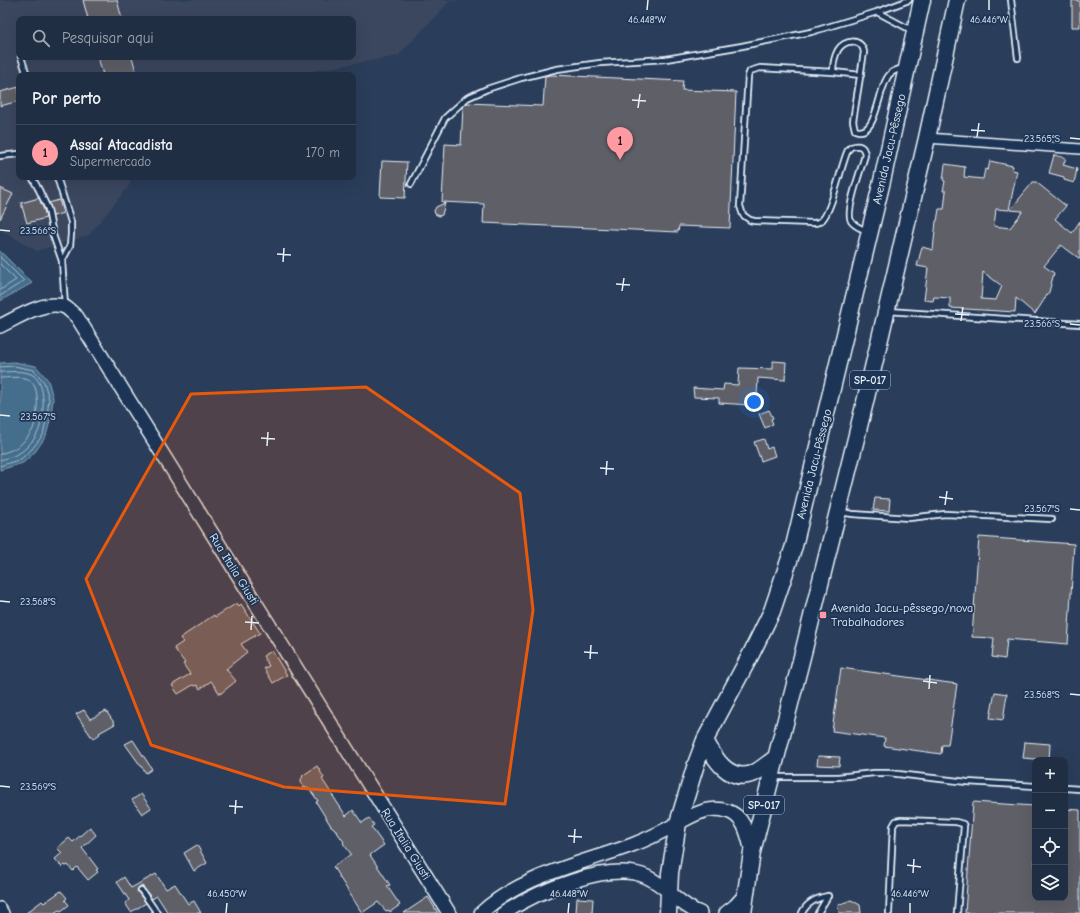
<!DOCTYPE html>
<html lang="pt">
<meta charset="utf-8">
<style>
body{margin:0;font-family:"Comic Neue",sans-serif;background:#28364b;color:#f1f3f6}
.controls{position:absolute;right:12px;bottom:12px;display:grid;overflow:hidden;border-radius:8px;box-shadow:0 4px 16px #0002}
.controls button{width:36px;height:36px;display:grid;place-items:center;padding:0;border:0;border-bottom:1px solid #3d4a5d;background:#202e44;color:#f1f3f6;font:20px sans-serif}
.you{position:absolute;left:754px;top:402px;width:14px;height:14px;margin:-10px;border:3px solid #fff;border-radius:50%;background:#1a73e8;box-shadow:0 0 0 6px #1a73e833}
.badge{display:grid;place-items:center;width:26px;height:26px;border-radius:50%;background:#ff9aa2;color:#111;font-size:13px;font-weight:700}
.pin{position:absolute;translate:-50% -33px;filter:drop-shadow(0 1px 2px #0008)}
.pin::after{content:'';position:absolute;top:21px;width:14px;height:12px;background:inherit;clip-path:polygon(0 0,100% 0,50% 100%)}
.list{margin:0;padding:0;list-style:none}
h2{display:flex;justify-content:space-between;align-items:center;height:52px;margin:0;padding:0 16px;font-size:17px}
h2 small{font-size:13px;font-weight:400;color:#a2a8b2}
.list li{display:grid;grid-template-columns:26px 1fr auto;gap:12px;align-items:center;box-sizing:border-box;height:56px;padding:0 16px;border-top:1px solid #3d4a5d}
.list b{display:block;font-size:15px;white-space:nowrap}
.list p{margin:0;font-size:13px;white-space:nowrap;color:#a2a8b2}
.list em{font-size:13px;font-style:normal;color:#a2a8b2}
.icon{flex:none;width:22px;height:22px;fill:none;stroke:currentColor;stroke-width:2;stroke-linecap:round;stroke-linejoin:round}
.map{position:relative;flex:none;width:1080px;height:913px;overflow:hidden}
.search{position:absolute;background:#202e44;box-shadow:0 4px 16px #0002;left:16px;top:16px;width:340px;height:44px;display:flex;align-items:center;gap:10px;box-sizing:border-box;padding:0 14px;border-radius:8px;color:#a2a8b2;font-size:15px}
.panel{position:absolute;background:#202e44;box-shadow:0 4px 16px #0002;left:16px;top:72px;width:340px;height:108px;border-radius:8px}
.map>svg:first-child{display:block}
.built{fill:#3a475e;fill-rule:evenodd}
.water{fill:#456e8d;stroke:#86a2b8}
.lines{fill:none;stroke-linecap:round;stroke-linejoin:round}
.shore{stroke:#a7bdcd;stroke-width:1}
.building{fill:#5e5f68;stroke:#e8f1f8;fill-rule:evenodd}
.lane-casing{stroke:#e8f1f8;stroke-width:8}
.street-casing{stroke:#e8f1f8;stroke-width:12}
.secondary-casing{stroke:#e8f1f8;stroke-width:16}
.highway-casing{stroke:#e8f1f8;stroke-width:19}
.lane{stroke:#1d3557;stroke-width:4.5}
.street{stroke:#1d3557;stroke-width:9}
.secondary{stroke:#1d3557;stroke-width:13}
.highway{stroke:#1d3557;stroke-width:16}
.marked{fill:#e8590c;fill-opacity:0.2;stroke:#e8590c;stroke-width:3;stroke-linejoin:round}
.ticks{fill:none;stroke:#e8f1f8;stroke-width:1.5}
.poi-dot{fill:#ff9aa2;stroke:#1d3557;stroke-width:1.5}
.labels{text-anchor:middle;stroke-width:3.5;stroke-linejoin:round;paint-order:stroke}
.shield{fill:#1d3557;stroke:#abb9c8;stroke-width:1}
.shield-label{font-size:11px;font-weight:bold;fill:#e8f1f8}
.street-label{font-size:12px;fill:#e8f1f8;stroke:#1d3557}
.poi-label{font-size:12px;fill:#e8f1f8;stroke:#1d3557;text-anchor:start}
.ticks-label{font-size:10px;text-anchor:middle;fill:#e8f1f8;stroke:#1d3557;stroke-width:3.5;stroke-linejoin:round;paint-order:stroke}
</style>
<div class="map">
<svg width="1080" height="913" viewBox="0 0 1080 913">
<rect width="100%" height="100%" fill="#2a3d5a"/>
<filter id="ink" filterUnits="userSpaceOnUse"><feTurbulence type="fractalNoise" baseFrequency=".025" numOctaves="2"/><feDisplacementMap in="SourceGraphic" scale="8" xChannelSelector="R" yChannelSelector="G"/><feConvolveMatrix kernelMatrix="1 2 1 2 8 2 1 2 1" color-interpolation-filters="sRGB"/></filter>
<g filter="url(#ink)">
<path class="built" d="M0 0H462L449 2 398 56 289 75H19V177H132L129 186 89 235 37 251 0 230ZM19 19H353V57H19Z"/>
<path class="water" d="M0 251 32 283 0 301Z
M14 362 36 366 48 380 53 398 51 417 46 436 35 452 23 463 0 470V363Z"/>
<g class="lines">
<path class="shore" d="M0 257 24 281 0 296
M0 264 16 280 0 290
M0 367 14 366 34 370 44 382 49 399 47 416 43 435 32 449 21 459 0 466
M0 372C10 372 22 370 31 374 48 382 44 418 38 432 36 437 31 443 27 447 19 455 11 457 0 460
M0 378C9 378 19 376 28 379 42 386 37 417 33 429 31 433 27 438 24 441 17 449 9 451 0 454"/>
</g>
<path class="building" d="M83 0H117L122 19H88Z
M1072 0 1080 1V27H1072Z
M98 57H132L137 75H103Z
M550 75 683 81 682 90 736 92 730 228 679 226 678 232 483 223 484 204 442 202 445 144 461 145 463 107 467 103 543 106 545 76Z
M19 87V101L0 106V92Z
M1054 155 1066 158 1063 165 1077 169 1074 183 1064 180V177L1049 173Z
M382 161 407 162 405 198 380 197Z
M990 161 1013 166 1012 170 1017 171 1009 210 996 209 994 226 1010 228 1023 211 1010 210 1033 182H1036L1066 206 1055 219 1072 233 1080 221V259L1061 245 1044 266 1054 273 1049 292 1035 314 1016 298 1015 312 950 308V298L934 297 933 301 924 300 928 268 917 266 922 247 933 250 936 221H937L939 209H944L946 191H943L945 181 943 180 945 164 965 167 964 177 983 179 985 169 988 170ZM983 272 1002 286 996 300 981 299Z
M0 188 13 194 0 219Z
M39 198 44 210 46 218 27 223 21 203Z
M59 200 63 213 53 216 49 203Z
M445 203 442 215 439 216 435 214 434 211 436 207Z
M773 361 786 362 785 380 758 378 757 396H751L750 405 719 403V398L694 397 693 388 723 390 724 384 738 385 739 368 773 369Z
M769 410 773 418 771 419 773 424 765 428 759 414Z
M764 439 767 449 772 447 775 456 761 461 754 442Z
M875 498 890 499 889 511 873 510Z
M979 537 1074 544 1068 644 1007 639 1005 659 992 657 994 638 972 637Z
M237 603 239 606 241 604 260 633 241 644 247 652 226 669 236 681 220 694 211 681 200 689 197 685 195 686 193 685 178 694 172 685 190 674 183 664 185 663 174 648 183 642 180 638 214 615 215 617Z
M272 651 287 675 273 683 264 668 269 666 263 656Z
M841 668 957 684 948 745H942L941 754 884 746 885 738 832 731Z
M995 692 1007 694 1003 720 990 718Z
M84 710 90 719 106 711 115 724 99 733 100 734 93 739 76 714Z
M133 740 152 769 146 773 125 744Z
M1025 742 1050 744 1049 760 1023 758Z
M818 756 840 757 839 766 817 765Z
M317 766 324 778 322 779 346 816 353 810 362 823 369 818 374 825 371 827 384 845 370 855 390 885 387 886 400 905 390 912 389 910 386 911 378 902 362 913 333 867 351 854 343 843 344 842 334 828 331 826 316 802 318 801 308 787 304 788 301 782V779L303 777 302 776Z
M141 794 151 808 142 814 132 800Z
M973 802 1035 806V898H1065V809L1080 810V913H965Z
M90 827 96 835 82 848 98 869 96 870 98 872 88 880 77 867 73 871 68 865 66 866 64 865 62 867 55 859 62 853 57 848 69 838 73 842Z
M197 845 207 863 194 871 184 853Z
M156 874 166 889 175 884 188 904 194 901 201 913H168L157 896 152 899 144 888 141 886 139 887 137 891 146 903 131 912 125 903 129 900 117 882 124 877 131 888Z
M61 891 67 898 65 900 69 905 61 911 59 910 54 913H26L42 901 44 903Z
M428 897 438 913H404Z
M577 898 593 899 592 913H576Z
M851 900 860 905 861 913H839L838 905Z"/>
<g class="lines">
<defs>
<path id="lane" d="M1011 0 1018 58
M877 12 913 31
M21 57 27 75
M833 72 861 75
M0 156 19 154
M32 177 39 190 48 209 53 235 62 261
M57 177 71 222V234L70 246 62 261 65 306
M411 184 445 118 467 98 487 89 521 78 557 69 600 63 666 59 742 46 811 32 877 12 909 0
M866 231C861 228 854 226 851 221 845 211 862 167 865 155 864 146 859 144 851 147L848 150C841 165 832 211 822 220 819 223 816 223 813 223L754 221 750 220 743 215 740 206 748 76 750 71 760 68 833 72C833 65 834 57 838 50 844 40 861 37 864 52L853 121 855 130C878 139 877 87 890 74 894 70 899 69 904 68
M888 311 1080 324
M840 512 853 514 909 518 945 514 1052 519
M775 777H838L874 773H889L967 782 1035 786
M1065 788 1080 789
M141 890 157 913
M802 913C807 902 817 898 828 896
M818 913 828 896
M889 913 893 826 896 821 901 820 956 822 963 824 964 826 957 913"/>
<path id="street" d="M927 138 1080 149
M0 907 4 913"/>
<path id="secondary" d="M0 326C17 318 45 299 65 307 69 309 73 314 77 317L449 913
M481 913C522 875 581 864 632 845 648 839 664 831 678 823 694 815 709 805 727 811 745 816 748 836 752 852
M504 913C536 892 610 860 647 877 667 886 680 906 700 913
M726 913 735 906 745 895"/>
<path id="highway" d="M705 740C714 758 728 782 752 774 760 771 768 763 776 758
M668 913 670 873 675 842 678 823 696 764 705 740 751 654 772 611 794 546 882 181 922 0
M743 913 752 852 804 649 865 402 927 138 957 0"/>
</defs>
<use href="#lane" class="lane-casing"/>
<use href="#street" class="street-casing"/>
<use href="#secondary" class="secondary-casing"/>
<use href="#highway" class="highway-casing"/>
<use href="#lane" class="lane"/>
<use href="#street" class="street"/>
<use href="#secondary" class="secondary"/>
<use href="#highway" class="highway"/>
</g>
</g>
<path class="marked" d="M366 387 520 493 533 610 505 804 284 787 151 745 86 579 191 394Z"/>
<path class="ticks" d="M647 10 648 0M989 10V0M632 100 646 101M638 108 640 94M971 130 985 131M977 137 979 123M1070 138 1080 139M0 230 10 231M277 254 291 255M283 262 284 248M616 284 630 285M622 291 624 278M955 314 969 315M961 321 963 307M1070 324 1080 325M0 415 10 416M261 438 275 439M267 446 268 432M600 468 614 469M606 475 607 461M939 497 953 499M945 505 947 491M1070 509 1080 510M0 601 10 602M245 622 259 623M251 630 252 616M584 652 598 653M590 659 591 645M923 681 937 683M929 689 930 675M1070 694 1080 695M0 786 10 787M229 806 243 807M235 814 236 800M568 836 582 837M574 843 575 829M907 865 921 867M913 873 914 859M226 913 227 903M568 913 569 903M910 913V903"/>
<rect class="poi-dot" x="819" y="611" width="8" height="8" rx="2"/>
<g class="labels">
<g class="shield">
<rect x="850" y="371" width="40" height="18" rx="3"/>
<rect x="744" y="796" width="40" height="18" rx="3"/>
</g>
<g class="shield-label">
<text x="870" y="384">SP-017</text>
<text x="764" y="809">SP-017</text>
</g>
<g class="street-label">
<text transform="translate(889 149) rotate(-77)" y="4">Avenida Jacu-Pêssego</text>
<text transform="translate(814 464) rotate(-76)" y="4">Avenida Jacu-Pêssego</text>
<text transform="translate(234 569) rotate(58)" y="4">Rua Italia Giusti</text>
<text transform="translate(406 844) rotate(58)" y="4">Rua Italia Giusti</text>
</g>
<g class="poi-label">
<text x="831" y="612">Avenida Jacu-pêssego/nova<tspan x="831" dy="14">Trabalhadores</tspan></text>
</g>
</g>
<g class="ticks-label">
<text x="647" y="23">46.448°W</text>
<text x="989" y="23">46.446°W</text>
<text x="1042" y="142">23.565°S</text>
<text x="38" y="234">23.566°S</text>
<text x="1042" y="327">23.566°S</text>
<text x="38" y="420">23.567°S</text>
<text x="1042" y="512">23.567°S</text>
<text x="38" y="605">23.568°S</text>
<text x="1042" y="698">23.568°S</text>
<text x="38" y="790">23.569°S</text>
<text x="227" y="897">46.450°W</text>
<text x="569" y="897">46.448°W</text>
<text x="910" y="897">46.446°W</text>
</g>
</svg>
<div class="controls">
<button>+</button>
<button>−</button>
<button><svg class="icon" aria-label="locate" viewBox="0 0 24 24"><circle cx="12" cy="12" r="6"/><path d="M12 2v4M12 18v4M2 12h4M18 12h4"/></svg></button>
<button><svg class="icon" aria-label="layers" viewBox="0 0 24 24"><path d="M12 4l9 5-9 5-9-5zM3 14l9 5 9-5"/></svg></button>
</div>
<div class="you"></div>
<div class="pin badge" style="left:620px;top:160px">1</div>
<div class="search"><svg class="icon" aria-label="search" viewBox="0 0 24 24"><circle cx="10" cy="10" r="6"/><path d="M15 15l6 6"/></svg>Pesquisar aqui</div>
<section class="panel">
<h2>Por perto<small></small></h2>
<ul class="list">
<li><span class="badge">1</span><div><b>Assaí Atacadista</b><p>Supermercado</p></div><em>170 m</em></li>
</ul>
</section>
</div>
